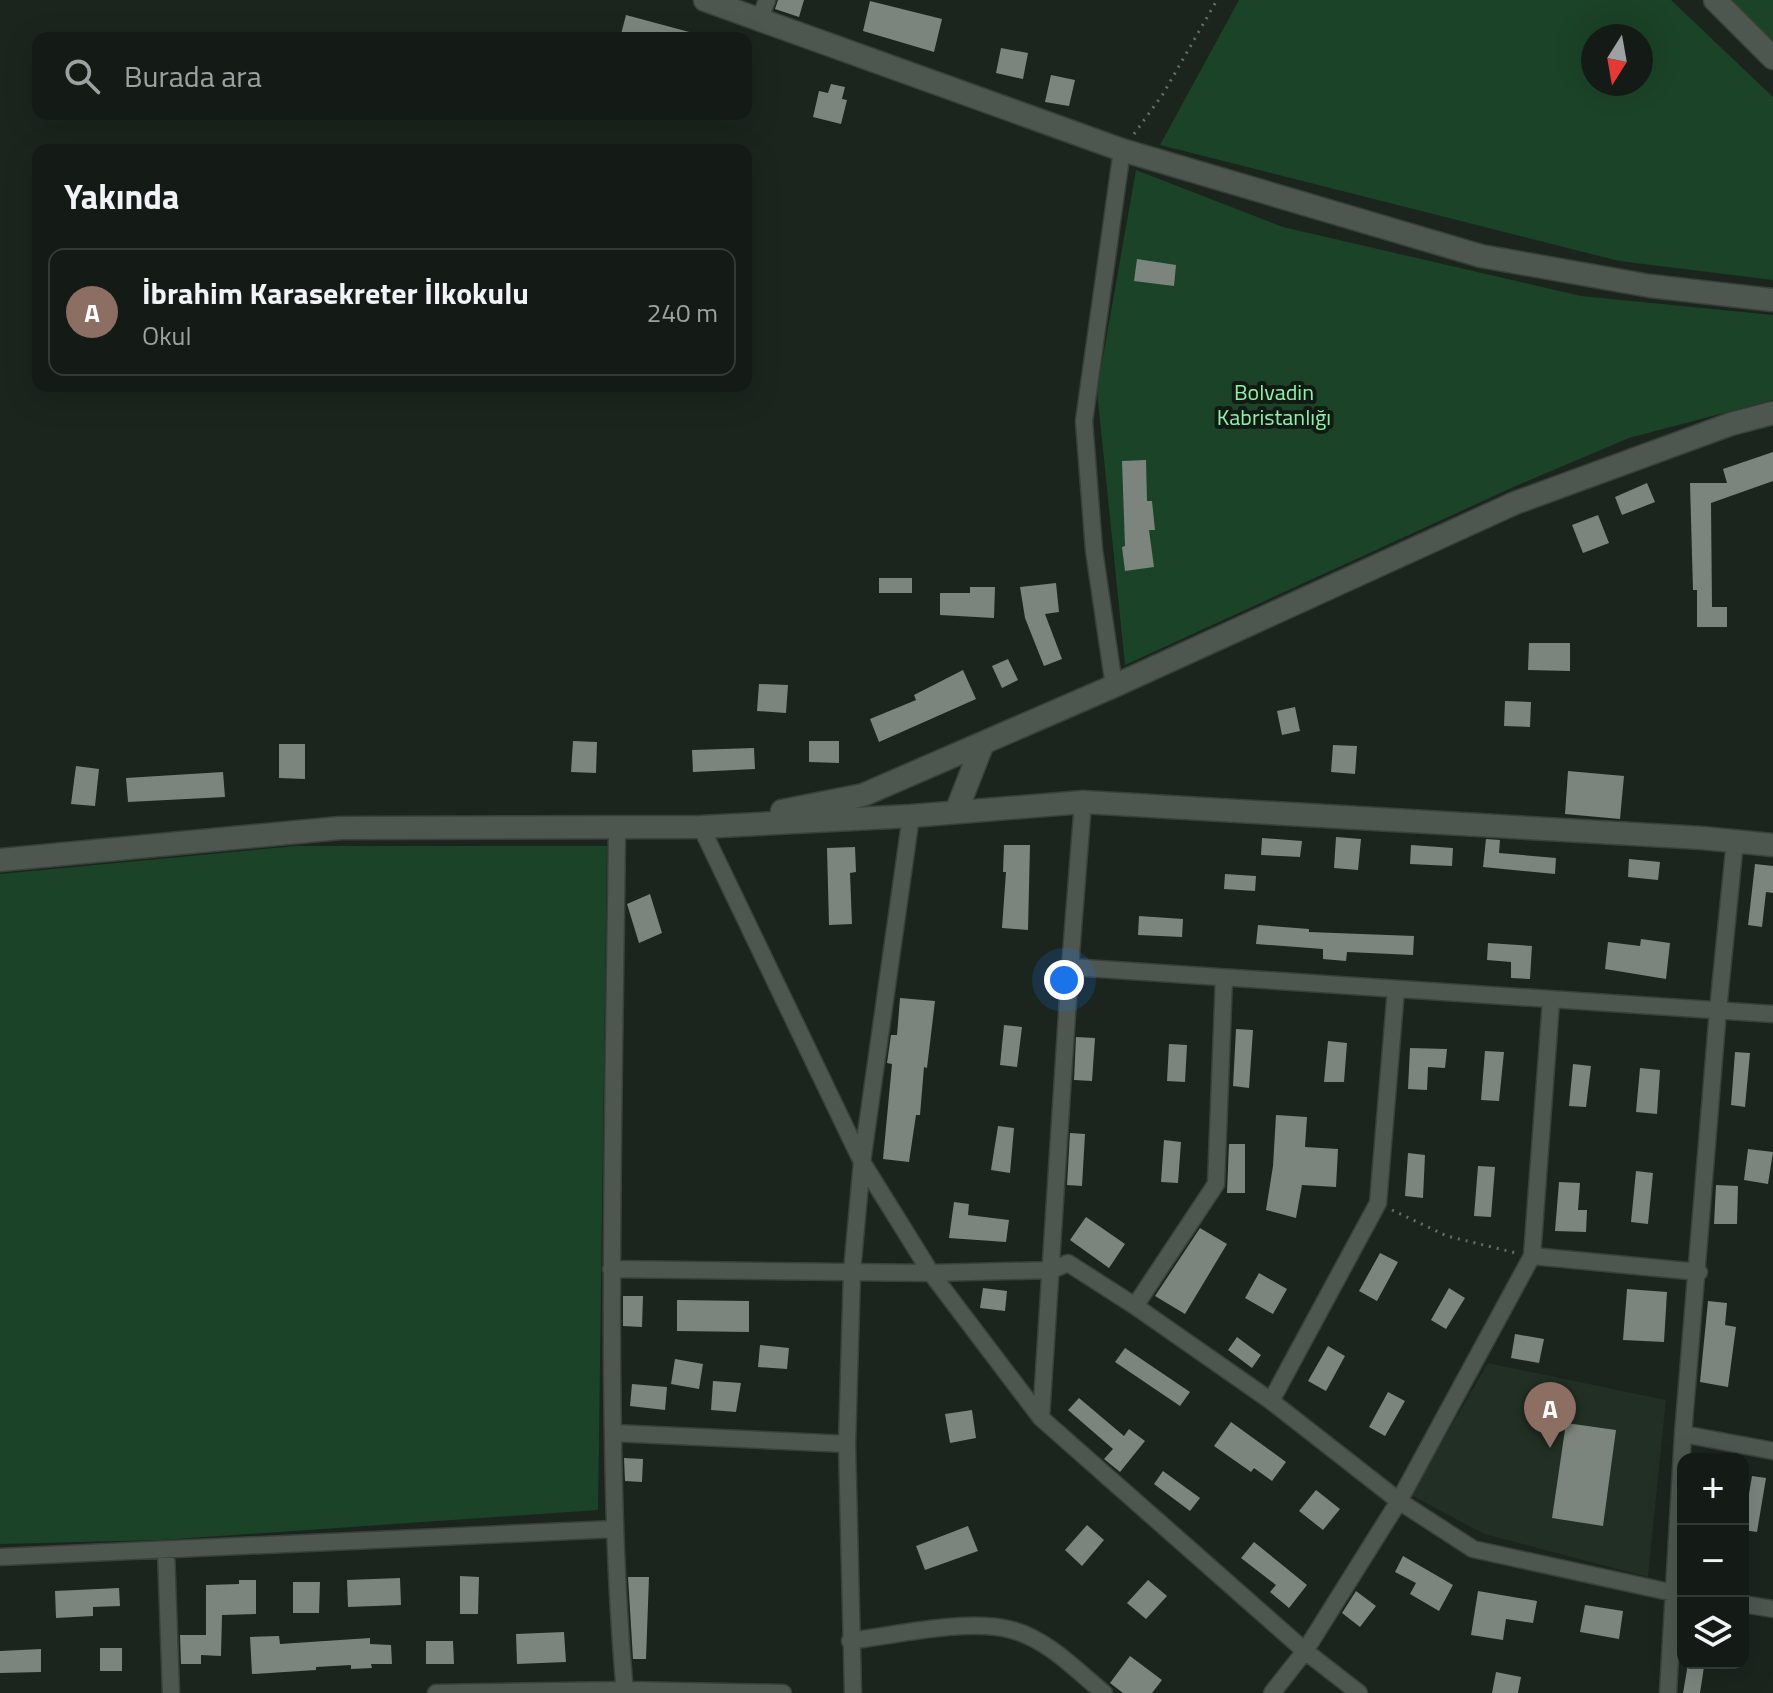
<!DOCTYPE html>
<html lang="tr">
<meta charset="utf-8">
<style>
body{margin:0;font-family:"Titillium Web",sans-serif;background:#212823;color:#f1f3f6}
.controls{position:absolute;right:24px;bottom:24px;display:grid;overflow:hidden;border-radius:16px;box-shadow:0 8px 32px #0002}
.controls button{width:72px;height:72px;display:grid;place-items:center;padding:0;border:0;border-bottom:2px solid #333935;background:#141b16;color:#f1f3f6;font:40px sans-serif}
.compass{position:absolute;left:1581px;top:24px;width:72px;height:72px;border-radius:50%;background:#141b16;box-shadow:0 8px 32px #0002;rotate:191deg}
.you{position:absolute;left:1064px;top:980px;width:28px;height:28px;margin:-20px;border:6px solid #fff;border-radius:50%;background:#1a73e8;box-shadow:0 0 0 12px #1a73e833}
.badge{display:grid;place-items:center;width:52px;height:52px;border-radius:50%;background:#d93025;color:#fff;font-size:26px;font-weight:700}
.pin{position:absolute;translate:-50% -66px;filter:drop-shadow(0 2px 4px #0008)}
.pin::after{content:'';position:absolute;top:42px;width:28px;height:24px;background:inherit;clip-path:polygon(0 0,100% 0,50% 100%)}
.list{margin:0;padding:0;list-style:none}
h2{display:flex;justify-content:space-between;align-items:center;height:104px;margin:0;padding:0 32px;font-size:34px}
h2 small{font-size:26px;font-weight:400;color:#9da1a1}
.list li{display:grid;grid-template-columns:52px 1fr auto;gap:24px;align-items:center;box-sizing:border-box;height:128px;margin:0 16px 16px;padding:0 16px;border:2px solid #333935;border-radius:16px}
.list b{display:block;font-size:30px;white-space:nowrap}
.list p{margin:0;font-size:26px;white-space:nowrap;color:#9da1a1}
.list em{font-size:26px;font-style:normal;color:#9da1a1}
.icon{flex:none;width:44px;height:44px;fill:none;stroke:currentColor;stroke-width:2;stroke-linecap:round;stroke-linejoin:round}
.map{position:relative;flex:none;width:1773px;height:1693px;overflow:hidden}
.search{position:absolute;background:#141b16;box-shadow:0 8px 32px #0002;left:32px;top:32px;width:720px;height:88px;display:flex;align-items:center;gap:20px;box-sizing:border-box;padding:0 28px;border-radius:16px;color:#9da1a1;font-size:30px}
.panel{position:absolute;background:#141b16;box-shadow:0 8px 32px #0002;left:32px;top:144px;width:720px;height:248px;border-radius:16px}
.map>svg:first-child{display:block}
.built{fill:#212f24}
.green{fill:#1b4327;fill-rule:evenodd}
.building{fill:#7b857d}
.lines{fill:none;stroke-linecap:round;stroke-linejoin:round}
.street-casing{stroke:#39403a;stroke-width:19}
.secondary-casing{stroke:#39403a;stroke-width:25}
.path{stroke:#666e67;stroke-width:3;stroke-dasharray:2 6;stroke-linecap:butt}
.street{stroke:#4d574f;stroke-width:16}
.secondary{stroke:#4d574f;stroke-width:22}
.labels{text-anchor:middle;stroke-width:8;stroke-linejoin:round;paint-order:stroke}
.park-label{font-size:22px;fill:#8ef1a8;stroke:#121a14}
</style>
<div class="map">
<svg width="1773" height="1693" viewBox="0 0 1773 1693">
<rect width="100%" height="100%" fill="#1b241d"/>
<path class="built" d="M1488 1363 1666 1400 1648 1577 1484 1534 1411 1495Z"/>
<path class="green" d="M1239 0H1671L1773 97V280L1619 261 1160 145ZM1641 36V84H1593V36Z
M1724 0H1773V45Z
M1136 170 1283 227 1581 296 1773 315V400L1629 438 1518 485 1125 665 1097 391Z
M295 846H607L598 1510 162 1540 0 1544V874Z"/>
<path class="building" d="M778 0H804L799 17 775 9Z
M870 1 942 19 934 52 863 31Z
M626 15 693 33 692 38H620Z
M1001 48 1028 53 1023 79 996 73Z
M1051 75 1075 80 1069 106 1045 102Z
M831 84 845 87 842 99 847 100 841 124 813 117 819 91 828 93Z
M1137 259 1176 265 1174 286 1134 281Z
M1773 452V481L1711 503 1712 607H1727V627H1697V590H1693L1690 483H1727L1723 469Z
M1146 460 1147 501H1152L1155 530H1149L1154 567 1125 571 1122 547 1125 546 1122 461Z
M1647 483 1655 502 1622 515 1615 497Z
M1598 515 1609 543 1583 553 1572 525Z
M879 578H912V593H879Z
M1056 583 1059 612 1045 614 1062 659 1044 666 1025 618 1020 587Z
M970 587H995L994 618 940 615V593H970Z
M1529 643H1570V671L1528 670Z
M1008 659 1018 680 1002 688 992 666Z
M963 670 976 699 879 742 870 719 916 700 914 695Z
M759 684 788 685 786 713 757 711Z
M1505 701 1531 702 1530 727 1504 726Z
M1295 707 1300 731 1282 735 1277 711Z
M573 741 597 742 596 773 571 772Z
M809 741H839V763L809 762Z
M279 744H305V779L279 778Z
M1333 745 1357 746 1355 774 1331 772Z
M754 748 755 769 693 772 692 750Z
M76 766 99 769 95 806 71 804Z
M1568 771 1624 776 1620 819 1565 814Z
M223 772 225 797 128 802 126 778Z
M1336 837 1361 839 1358 870 1334 868Z
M1262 838 1302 841 1300 857 1261 855Z
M1486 839 1500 840 1499 853 1556 858 1555 874 1483 867Z
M1004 845H1030L1028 930 1002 928 1006 872H1003Z
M1411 845 1453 848 1452 866 1410 864Z
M855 847 856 872 850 873 852 924 829 925 827 848Z
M1629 859 1660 862 1658 880 1628 877Z
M1755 864 1773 866V893L1766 892 1762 927 1748 925Z
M1225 874 1256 876 1255 891 1224 889Z
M650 894 662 933 639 943 627 904Z
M1139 916 1183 919 1182 937 1138 935Z
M1258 925 1309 929V932L1414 936 1413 955 1347 952 1346 961 1323 959V949L1256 944Z
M1641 939 1670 943 1666 979 1605 969 1608 942 1640 946Z
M1488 943 1532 946 1530 979 1511 978V962L1487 960Z
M900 998 935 1001 927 1068 924 1067 920 1115H916L909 1162 883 1159 892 1064 887 1063 891 1035H897Z
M1004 1025 1022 1027 1017 1067 1000 1065Z
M1236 1029 1253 1030 1249 1088 1233 1086Z
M1076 1037 1095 1038 1092 1081 1074 1080Z
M1328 1041 1347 1043 1344 1082H1324Z
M1169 1044 1187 1045 1185 1082 1167 1081Z
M1410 1048 1447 1049 1445 1068 1428 1067 1427 1090 1408 1089Z
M1485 1051 1504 1052 1499 1101 1481 1100Z
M1735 1052 1750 1053 1745 1107 1731 1105Z
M1573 1064 1591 1066 1586 1107 1569 1106Z
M1640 1068 1660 1070 1657 1114 1636 1112Z
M1276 1115 1307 1117 1305 1147 1338 1149 1336 1187 1302 1185 1296 1218 1266 1210 1273 1166Z
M998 1126 1014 1128 1010 1173 991 1170Z
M1070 1133 1085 1134 1082 1186 1067 1185Z
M1164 1140 1181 1142 1178 1183 1161 1182Z
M1229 1144H1245V1193H1227Z
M1748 1149 1773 1152 1768 1184 1744 1180Z
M1408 1153 1425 1155 1423 1198 1405 1196Z
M1478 1166 1495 1167 1491 1217 1474 1216Z
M1636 1171 1653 1173 1648 1224 1631 1222Z
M1559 1182 1580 1183 1578 1210H1587L1586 1232 1555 1231Z
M1716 1185 1738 1186 1737 1224H1714Z
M954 1202 969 1204 968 1215 1009 1220 1006 1242 949 1238Z
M1086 1217 1125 1244 1109 1268 1070 1240Z
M1200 1228 1227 1244 1185 1314 1155 1296Z
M1380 1253 1398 1262 1377 1301 1359 1291Z
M1259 1273 1287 1289 1273 1314 1245 1298Z
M983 1288 1007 1291 1005 1311 980 1308Z
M1449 1288 1465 1298 1446 1329 1431 1320Z
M1627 1289 1667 1292 1664 1342 1623 1340Z
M623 1296H643L642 1327 623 1326Z
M677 1300 749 1301V1332L677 1331Z
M1708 1301 1727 1303 1725 1325 1736 1327 1728 1387 1700 1382Z
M1515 1334 1544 1339 1539 1363 1511 1358Z
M1237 1337 1261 1355 1252 1368 1228 1350Z
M760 1345 789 1348 787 1369 758 1367Z
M1328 1346 1345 1356 1326 1391 1308 1381Z
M1125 1348 1190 1392 1180 1406 1115 1362Z
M675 1359 703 1364 699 1389 671 1384Z
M713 1381 741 1383 736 1412 711 1410Z
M632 1384 667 1387 665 1410 630 1406Z
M1388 1392 1405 1401 1385 1436 1369 1427Z
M1079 1398 1124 1436 1129 1429 1145 1441 1120 1472 1104 1459 1113 1449 1068 1410Z
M972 1410 976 1438 950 1443 945 1414Z
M1231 1422 1286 1462 1272 1481 1254 1468 1251 1472 1214 1446Z
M1566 1423 1616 1430 1603 1526 1552 1518Z
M624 1458 643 1459 642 1482 625 1481Z
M1163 1471 1200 1498 1190 1511 1154 1484Z
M1752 1476 1766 1478 1757 1532 1743 1530Z
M1316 1490 1340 1509 1323 1530 1299 1511Z
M1087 1525 1104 1540 1082 1566 1065 1550Z
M968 1526 978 1551 925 1570 916 1546Z
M1254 1542 1307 1585 1289 1608 1270 1592 1276 1585 1241 1558Z
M1403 1556 1453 1585 1439 1611 1410 1594 1416 1583 1395 1572Z
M460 1576 479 1577 478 1614H460Z
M628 1577H649L646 1659H633Z
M400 1578 401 1605 348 1607 347 1580Z
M239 1580H256V1614L222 1615 221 1656 201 1655V1664H181L180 1635H206V1585L239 1584Z
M1148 1580 1167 1596 1146 1619 1127 1603Z
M293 1582H320L319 1613H293Z
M119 1588 120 1606 93 1607V1616L56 1618 55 1591Z
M1356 1591 1376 1606 1360 1627 1342 1613Z
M1478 1591 1537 1601 1533 1623 1506 1619 1503 1640 1471 1635Z
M1585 1605 1623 1611 1619 1639 1580 1632Z
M564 1632 566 1662 517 1664 516 1634Z
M279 1636 280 1644 370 1638V1644L391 1645 392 1664H371L372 1668 351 1669V1665L316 1667V1670L252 1674 250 1637Z
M426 1641H453L454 1664H426Z
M100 1648H122V1671H100Z
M41 1649V1672L0 1673V1651Z
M1130 1656 1162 1680 1152 1693H1123L1110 1683Z
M1688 1664 1704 1667 1700 1693H1683Z
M1496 1672 1521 1677 1518 1693H1492Z"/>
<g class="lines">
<defs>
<path id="street" d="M759 21 767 0
M1114 686 1094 550 1084 421 1122 150
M701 827 862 1162 931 1273 1041 1418 1305 1651 1359 1693
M617 829C615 1006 611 1184 612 1361 613 1472 615 1583 625 1693
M1070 967 1773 1014
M1532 1256 1699 1272
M611 1269 931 1273 1052 1270 1068 1263 1135 1306 1271 1401 1399 1501 1473 1549 1683 1595
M1135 1306 1216 1184 1224 978
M1271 1401 1378 1203 1396 989
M1041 1418 1070 967 1083 802
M613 1433 847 1444
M1683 1434 1773 1451
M166 1550 171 1693
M0 1557 615 1529
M1743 1604 1773 1609
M850 1641C897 1635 967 1618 1012 1630 1047 1639 1077 1671 1104 1693
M436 1693 625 1690 783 1693
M853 1693 847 1444 852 1271 862 1162 911 816
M1272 1693 1305 1651 1399 1501 1532 1256 1551 1001
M1668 1693 1683 1434 1718 1010 1735 841"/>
<path id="secondary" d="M705 0 1122 150 1481 256 1650 286 1773 300
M1715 0 1773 58
M782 811 863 795 1114 686 1515 503 1731 424 1773 413
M956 812 983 743
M0 860 340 828 701 827 911 816 1083 802 1702 838 1773 845"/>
</defs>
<use href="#street" class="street-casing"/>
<use href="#secondary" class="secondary-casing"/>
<path class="path" d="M1134 134 1163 94 1217 0
M1392 1210 1447 1236 1516 1253"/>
<use href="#street" class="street"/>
<use href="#secondary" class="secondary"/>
</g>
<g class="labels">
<g class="park-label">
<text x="1274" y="400">Bolvadin<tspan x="1274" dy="25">Kabristanlığı</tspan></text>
</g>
</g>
</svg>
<div class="controls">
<button>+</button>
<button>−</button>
<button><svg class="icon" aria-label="layers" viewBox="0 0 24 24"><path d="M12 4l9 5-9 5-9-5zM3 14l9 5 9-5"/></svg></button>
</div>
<svg class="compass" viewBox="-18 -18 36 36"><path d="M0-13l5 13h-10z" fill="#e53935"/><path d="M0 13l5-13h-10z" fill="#9da1a1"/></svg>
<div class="you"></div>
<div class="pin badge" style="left:1550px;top:1448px;background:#8d6e63">A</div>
<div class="search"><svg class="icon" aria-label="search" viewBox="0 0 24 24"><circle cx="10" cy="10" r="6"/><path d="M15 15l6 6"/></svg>Burada ara</div>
<section class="panel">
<h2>Yakında<small></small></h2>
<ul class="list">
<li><span class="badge" style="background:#8d6e63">A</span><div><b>İbrahim Karasekreter İlkokulu</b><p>Okul</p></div><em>240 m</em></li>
</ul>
</section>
</div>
